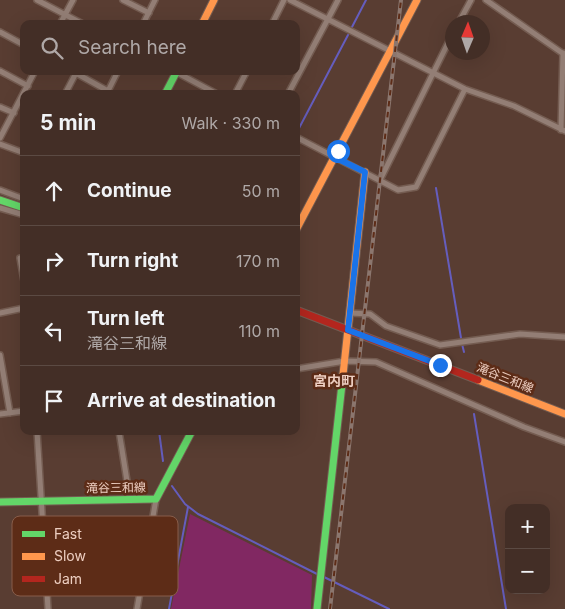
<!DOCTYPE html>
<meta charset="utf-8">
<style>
body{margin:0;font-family:Inter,"Noto Sans JP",sans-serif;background:#4a362e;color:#f1f3f6}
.controls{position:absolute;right:15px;bottom:15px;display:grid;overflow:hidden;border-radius:10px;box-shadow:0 5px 20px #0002}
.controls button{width:45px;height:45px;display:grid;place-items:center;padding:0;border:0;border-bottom:1px solid #5b4a43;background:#432e26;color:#f1f3f6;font:25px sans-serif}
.compass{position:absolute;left:445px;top:15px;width:45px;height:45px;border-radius:50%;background:#432e26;box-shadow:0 5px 20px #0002;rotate:2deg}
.stop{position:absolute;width:15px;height:15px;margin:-11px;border:4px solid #1a73e8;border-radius:50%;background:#fff}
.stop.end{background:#1a73e8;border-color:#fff;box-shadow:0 1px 5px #0008}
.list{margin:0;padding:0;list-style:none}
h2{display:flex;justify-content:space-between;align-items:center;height:65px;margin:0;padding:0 20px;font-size:21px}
h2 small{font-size:16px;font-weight:400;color:#afa8a7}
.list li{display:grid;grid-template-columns:32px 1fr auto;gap:15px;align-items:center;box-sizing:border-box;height:70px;padding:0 20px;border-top:1px solid #5b4a43}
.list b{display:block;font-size:19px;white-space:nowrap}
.list p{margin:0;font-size:16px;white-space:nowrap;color:#afa8a7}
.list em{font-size:16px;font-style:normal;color:#afa8a7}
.icon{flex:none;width:28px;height:28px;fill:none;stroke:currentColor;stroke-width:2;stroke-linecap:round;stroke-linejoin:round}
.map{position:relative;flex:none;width:565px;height:609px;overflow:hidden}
.search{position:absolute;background:#432e26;box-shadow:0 5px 20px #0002;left:20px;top:20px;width:280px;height:55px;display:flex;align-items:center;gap:12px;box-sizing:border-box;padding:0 18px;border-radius:10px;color:#afa8a7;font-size:19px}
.panel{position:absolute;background:#432e26;box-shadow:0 5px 20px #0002;left:20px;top:90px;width:280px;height:345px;border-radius:10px}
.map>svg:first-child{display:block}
.green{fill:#812862}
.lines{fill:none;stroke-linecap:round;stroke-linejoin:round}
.stream{stroke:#655dbd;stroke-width:2}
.street-casing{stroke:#745c51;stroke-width:8}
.fast-casing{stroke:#745c51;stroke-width:9}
.slow-casing{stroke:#745c51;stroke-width:9}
.jam-casing{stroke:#745c51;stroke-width:9}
.street{stroke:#937e75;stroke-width:5}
.fast{stroke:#63d668;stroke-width:7}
.slow{stroke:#ff974d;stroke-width:7}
.jam{stroke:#b3261e;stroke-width:7}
.rail-casing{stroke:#8b766e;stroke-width:4}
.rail{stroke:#5d2c17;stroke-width:2;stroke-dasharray:5.5;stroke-linecap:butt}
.route{stroke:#1a73e8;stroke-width:6}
.labels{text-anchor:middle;stroke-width:5;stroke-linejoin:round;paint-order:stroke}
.street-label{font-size:12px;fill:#edcec1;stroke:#5d2c17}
.neighbourhood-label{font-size:14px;font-weight:bold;fill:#edcec1;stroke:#5d2c17}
.key{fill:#5d2c17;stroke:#885d4a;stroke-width:1}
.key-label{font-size:14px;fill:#edcec1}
</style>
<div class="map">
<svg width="565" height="609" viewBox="0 0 565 609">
<rect width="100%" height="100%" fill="#593d32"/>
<path class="green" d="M190 514 312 575 311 609H171Z"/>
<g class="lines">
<path class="stream" d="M352 27 366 0
M297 132 348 35
M436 188 461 338
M462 344 464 352
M474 414 506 609
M159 431 163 461
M172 486 185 504 198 514 319 575
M324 577 389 609
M169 609 188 507"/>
<defs>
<path id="street" d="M37 0 83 24
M123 0 149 13
M290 0 465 89 514 106 565 131
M486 0 565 55
M459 22 471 0
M60 24 73 0
M143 24 155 0
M272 24 284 0
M0 32 24 45
M0 71 28 86
M72 71 108 91
M174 71 217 94
M107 93 118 71
M65 94 76 73
M235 94 247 71
M288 94 338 0
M0 107 14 113
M561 130 563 53
M296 137 398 190 416 187 465 89
M0 138 35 71
M0 144 24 153
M380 180 452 35
M0 190 24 199
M0 208 24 215
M20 258 24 281
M0 313 24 308
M350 313 370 314 386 326 440 345 520 334 565 337
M0 355 10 413
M296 369 345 361 376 362 524 427 565 442
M0 414 24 411
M37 431 48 609
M119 431 127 481
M137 609 156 499"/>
<path id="fast" d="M165 94 177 71
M0 200 24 208
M0 502 156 499 192 431
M317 609 342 384"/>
<path id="slow" d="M202 24 214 0
M296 230 417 0
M478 380 565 414
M342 384 365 172"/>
<path id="jam" d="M296 310 478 380"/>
</defs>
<use href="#street" class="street-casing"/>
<use href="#fast" class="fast-casing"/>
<use href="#slow" class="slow-casing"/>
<use href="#jam" class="jam-casing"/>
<use href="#street" class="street"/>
<use href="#fast" class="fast"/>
<use href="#slow" class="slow"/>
<use href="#jam" class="jam"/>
<defs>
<path id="rail" d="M330 609 401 0"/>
</defs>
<use href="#rail" class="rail-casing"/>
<use href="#rail" class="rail"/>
</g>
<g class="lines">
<path class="route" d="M338 151 334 157 365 172 348 330 440 365"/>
</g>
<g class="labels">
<g class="street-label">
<text transform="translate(505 378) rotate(22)" y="4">滝谷三和線</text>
<text transform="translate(116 488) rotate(-1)" y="4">滝谷三和線</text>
</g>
<g class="neighbourhood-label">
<text x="334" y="386">宮内町</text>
</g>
</g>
<rect x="12" y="516" width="166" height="80" rx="8" class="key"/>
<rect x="22" y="531" width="23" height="6" fill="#63d668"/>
<rect x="22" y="553" width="23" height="7" fill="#ff974d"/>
<rect x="22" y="576" width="23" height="6" fill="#b3261e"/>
<g class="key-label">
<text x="54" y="539">Fast</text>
<text x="54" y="561">Slow</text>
<text x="54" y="584">Jam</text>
</g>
</svg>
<div class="controls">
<button>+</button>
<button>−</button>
</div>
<svg class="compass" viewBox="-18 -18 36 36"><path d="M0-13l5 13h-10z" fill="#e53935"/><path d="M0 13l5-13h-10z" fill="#afa8a7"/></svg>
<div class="stop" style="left:338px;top:151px"></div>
<div class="stop end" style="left:440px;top:365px"></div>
<div class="search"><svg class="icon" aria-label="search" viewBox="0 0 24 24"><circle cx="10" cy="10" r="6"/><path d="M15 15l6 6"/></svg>Search here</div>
<section class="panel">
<h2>5 min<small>Walk · 330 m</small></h2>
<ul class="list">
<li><svg class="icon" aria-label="ahead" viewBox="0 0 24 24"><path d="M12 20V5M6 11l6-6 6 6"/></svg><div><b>Continue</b></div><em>50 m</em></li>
<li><svg class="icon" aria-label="right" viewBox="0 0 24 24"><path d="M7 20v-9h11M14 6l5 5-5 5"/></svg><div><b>Turn right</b></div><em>170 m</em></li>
<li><svg class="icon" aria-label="left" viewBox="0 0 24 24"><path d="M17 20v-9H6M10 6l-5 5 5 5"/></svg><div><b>Turn left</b><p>滝谷三和線</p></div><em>110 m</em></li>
<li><svg class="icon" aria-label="arrive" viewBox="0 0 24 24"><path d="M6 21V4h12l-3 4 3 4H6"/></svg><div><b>Arrive at destination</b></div></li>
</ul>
</section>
</div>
